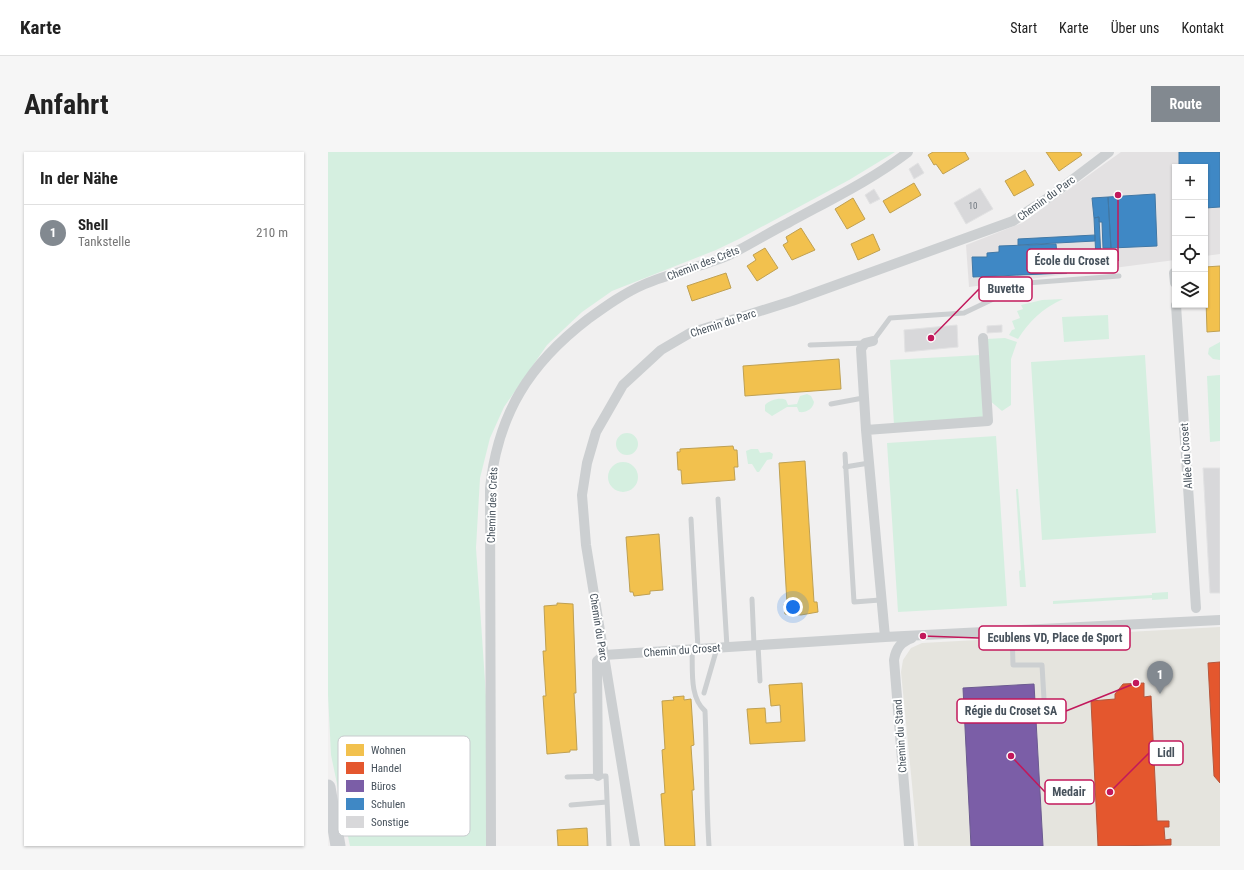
<!DOCTYPE html>
<html lang="de">
<meta charset="utf-8">
<style>
body{margin:0;font-family:"Roboto Condensed",sans-serif;background:#f6f6f6;color:#222}
.controls{position:absolute;right:12px;top:12px;display:grid;overflow:hidden;border-radius:0px;box-shadow:0 1px 3px #0004}
.controls button{width:36px;height:36px;display:grid;place-items:center;padding:0;border:0;border-bottom:1px solid #e0e0e0;background:#fff;color:#222;font:20px sans-serif}
.you{position:absolute;left:465px;top:455px;width:14px;height:14px;margin:-10px;border:3px solid #fff;border-radius:50%;background:#1a73e8;box-shadow:0 0 0 6px #1a73e833}
.badge{display:grid;place-items:center;width:26px;height:26px;border-radius:50%;background:#828990;color:#fff;font-size:13px;font-weight:700}
.pin{position:absolute;translate:-50% -33px;filter:drop-shadow(0 1px 2px #0008)}
.pin::after{content:'';position:absolute;top:21px;width:14px;height:12px;background:inherit;clip-path:polygon(0 0,100% 0,50% 100%)}
.list{margin:0;padding:0;list-style:none}
h2{display:flex;justify-content:space-between;align-items:center;height:52px;margin:0;padding:0 16px;font-size:17px}
h2 small{font-size:13px;font-weight:400;color:#767676}
.list li{display:grid;grid-template-columns:26px 1fr auto;gap:12px;align-items:center;box-sizing:border-box;height:56px;padding:0 16px;border-top:1px solid #e0e0e0}
.list b{display:block;font-size:15px;white-space:nowrap}
.list p{margin:0;font-size:13px;white-space:nowrap;color:#767676}
.list em{font-size:13px;font-style:normal;color:#767676}
.icon{flex:none;width:22px;height:22px;fill:none;stroke:currentColor;stroke-width:2;stroke-linecap:round;stroke-linejoin:round}
.map{position:relative;flex:none;width:892px;height:694px;overflow:hidden;border-radius:0px}
header{display:flex;align-items:center;gap:24px;box-sizing:border-box;height:56px;padding:0 20px;background:#fff;border-bottom:1px solid #e0e0e0}
header strong{font-size:19px}
nav{display:flex;gap:22px;margin-inline-start:auto;font-size:14px}
.intro{display:flex;align-items:center;justify-content:space-between;box-sizing:border-box;height:96px;padding:0 24px}
h1{margin:0;font-size:28px}
.button{padding:10px 18px;border-radius:0px;background:#828990;color:#fff;font-size:14px;font-weight:700}
main{display:flex;gap:24px;padding:0 24px}
aside{flex:1;background:#fff;border-radius:0px;box-shadow:0 1px 3px #0004}
.map>svg:first-child{display:block}
.commercial{fill:#e5e4de}
.education{fill:#e3e1e2}
.green{fill:#d5efe0}
.homes{fill:#f2c14e;stroke:#bfa052}
.shops{fill:#e4572e;stroke:#b5563c}
.offices{fill:#7b5ea7;stroke:#6b5a90}
.schools{fill:#3f88c5;stroke:#4178a6}
.building{fill:#d8d8da;stroke:#e2e2e3}
.lines{fill:none;stroke-linecap:round;stroke-linejoin:round}
.lane{stroke:#cccfd1;stroke-width:5}
.street{stroke:#cccfd1;stroke-width:10}
.secondary{stroke:#cccfd2;stroke-width:15}
.labels{text-anchor:middle;stroke-width:4;stroke-linejoin:round;paint-order:stroke}
.number-label{font-size:9px;fill:#6d757d}
.street-label{font-size:11px;fill:#47525c;stroke:#fff}
.key{fill:#fff;stroke:#c8cbce;stroke-width:1}
.key-label{font-size:11px;fill:#47525c}
.leader{fill:none;stroke:#c2185b;stroke-width:1.5}
.callout-dot{fill:#c2185b;stroke:#fff;stroke-width:1.5}
.callout{fill:#fff;stroke:#c2185b;stroke-width:1.5}
.callout-label{font-size:12px;text-anchor:middle;font-weight:bold;fill:#47525c}
</style>
<header>
<strong>Karte</strong>
<nav><a>Start</a><a>Karte</a><a>Über uns</a><a>Kontakt</a></nav>
</header>
<div class="intro"><h1>Anfahrt</h1><a class="button">Route</a></div>
<main>
<aside>
<h2>In der Nähe<small></small></h2>
<ul class="list">
<li><span class="badge">1</span><div><b>Shell</b><p>Tankstelle</p></div><em>210 m</em></li>
</ul>
</aside>
<div class="map">
<svg width="892" height="694" viewBox="0 0 892 694">
<rect width="100%" height="100%" fill="#f1f0f0"/>
<path class="commercial" d="M892 475V694H590L573 520 575 508 583 496 594 491Z"/>
<path class="education" d="M793 0H892V102L877 104V15H847V108L641 135 638 93 694 71Z"/>
<path class="green" d="M0 0H567L521 28 411 87 388 98 284 139 254 160 219 193 176 255 162 286 152 326 148 396 160 574 158 694H22L3 603 0 543Z
M735 147C714 157 702 168 690 187L681 183 684 178 687 177 684 169 692 166 689 159 695 157 693 153 714 148Z
M780 163 781 187 736 190 734 165Z
M677 186 689 190 683 207V253L674 259 661 248 658 187Z
M892 190V208L885 207 880 202 881 196Z
M652 203 655 265 566 273 562 208Z
M817 203 828 381 714 388 703 210Z
M892 223V289L882 290 879 224Z
M479 242 483 244 486 250C485 257 478 261 471 260L469 255H459L444 264 437 259V253C441 248 453 245 458 248L460 253 469 252 472 244Z
M288 292a11 11 0 1 1 22 0a11 11 0 1 1-22 0Z
M668 284 679 454 570 460 559 291Z
M423 297H430L432 301 442 300 445 302 444 307 439 308 431 320H429L424 312H420L418 299Z
M280 325a15 15 0 1 1 30 0a15 15 0 1 1-30 0Z
M688 337H690L698 435H692L691 419 693 418Z
M840 440V447L824 448V446L725 452V449L824 443V441Z"/>
<path class="homes" d="M605 0H637L641 7 615 22 608 12 606 13 600 3Z
M718 0H752L754 3 731 19Z
M697 18 706 33 686 44 677 29Z
M586 31 593 43 562 61 555 49Z
M525 46 537 67 519 77 507 57Z
M473 76 487 98 464 108 455 93 460 90 458 85Z
M545 82 552 98 530 108 523 92Z
M437 96 450 116 429 129 419 114 428 108 425 103Z
M892 114V179L879 180 877 115Z
M398 121 403 136 364 149 359 134Z
M511 207 513 237 417 244 415 214Z
M405 294 406 298H409L410 315H406L407 328 354 332 353 318H350L349 300H352V297Z
M477 309 486 450H489L490 460 473 463 457 462 456 452H459L451 311Z
M331 382 335 438 322 439V442L306 444 305 440H302L298 385Z
M229 451 245 452 248 541H246L249 598H242V600L219 602 215 544H218L215 499H218L216 454 229 453Z
M474 531 477 589 422 592 419 557 437 556 438 571 453 570 452 553 443 554 441 533Z
M356 544V548L363 547 366 593 363 594 366 638H364L367 694H337L333 642 337 641 334 598 337 597 334 549 346 548 345 545Z
M259 676 260 694H230L229 678Z"/>
<path class="shops" d="M892 510V631L886 624 880 511Z
M816 531V545L823 544 829 669H841V675H836L837 688 843 687V693L770 694 763 549 787 547V542L795 532Z"/>
<path class="offices" d="M706 532 715 694H643L635 536Z"/>
<path class="schools" d="M851 0H892V55L877 56V15H851Z
M827 42 829 94 783 96 780 45Z
M780 45 783 96H775L774 70H771V65L766 66 764 46Z
M771 65 773 107H768L766 66Z
M767 83V89L690 93V87Z
M728 92 729 102 738 101 739 121 645 125 644 105H659V101L671 100V94Z"/>
<path class="building" d="M590 11 596 21 586 27 581 17Z
M652 36 665 57 638 72 626 51Z
M546 37 552 47 542 52 537 43Z
M629 173 630 195 577 200 576 178Z
M674 173V180L659 181V174Z
M875 316H892V441H882Z"/>
<g class="lines">
<path class="lane" d="M545 189 562 166 636 161 699 131 791 124
M482 193 537 191
M503 252 535 246
M517 302 526 450 552 448
M517 315 541 311
M390 347 399 495
M363 367 370 497
M424 447 426 493
M684 479 685 513H714L716 547
M430 493 432 529
M364 497C365 517 361 545 377 559 379 604 378 649 381 694
M376 541 389 496
M239 625 278 624 281 694
M243 653 279 650"/>
<path class="street" d="M846 121 847 131
M848 153 868 456
M545 189 537 191 533 197 538 278 557 485
M538 278 660 269 655 186
M270 624 269 509 276 503 557 485 892 468
M163 694 162 336C170 262 201 212 260 167 278 154 296 141 317 132 343 121 373 115 399 104 420 94 440 81 460 71 500 49 544 28 580 0
M307 694 258 393 254 343 259 311 268 280 295 233 333 198 362 181 464 149 685 69 723 44 781 0
M581 694 566 508C568 496 573 490 584 486"/>
<path class="secondary" d="M0 635 10 694"/>
</g>
<g class="labels">
<g class="number-label">
<text x="645" y="57">10</text>
</g>
<g class="street-label">
<text transform="translate(718 46) rotate(-36)" y="4">Chemin du Parc</text>
<text transform="translate(375 111) rotate(-21)" y="4">Chemin des Crêts</text>
<text transform="translate(395 171) rotate(-18)" y="4">Chemin du Parc</text>
<text transform="translate(858 304) rotate(-94)" y="4">Allée du Croset</text>
<text transform="translate(164 353) rotate(-88)" y="4">Chemin des Crêts</text>
<text transform="translate(271 475) rotate(81)" y="4">Chemin du Parc</text>
<text transform="translate(354 498) rotate(-4)" y="4">Chemin du Croset</text>
<text transform="translate(572 584) rotate(-94)" y="4">Chemin du Stand</text>
</g>
</g>
<rect x="10" y="584" width="132" height="100" rx="6" class="key"/>
<rect x="18" y="592" width="18" height="12" fill="#f2c14e"/>
<rect x="18" y="610" width="18" height="12" fill="#e4572e"/>
<rect x="18" y="628" width="18" height="12" fill="#7b5ea7"/>
<rect x="18" y="646" width="18" height="12" fill="#3f88c5"/>
<rect x="18" y="664" width="18" height="12" fill="#d8d8da"/>
<g class="key-label">
<text x="43" y="602">Wohnen</text>
<text x="43" y="620">Handel</text>
<text x="43" y="638">Büros</text>
<text x="43" y="656">Schulen</text>
<text x="43" y="674">Sonstige</text>
</g>
<path class="leader" d="M790 43L790 109M603 186L651 137M595 484L651 486M808 531L738 559M782 640L821 601M683 604L717 640"/>
<g class="callout-dot">
<circle cx="790" cy="43" r="4"/>
<circle cx="603" cy="186" r="4"/>
<circle cx="595" cy="484" r="4"/>
<circle cx="808" cy="531" r="4"/>
<circle cx="782" cy="640" r="4"/>
<circle cx="683" cy="604" r="4"/>
</g>
<g class="callout">
<rect x="699" y="97" width="91" height="24" rx="4"/>
<rect x="651" y="125" width="53" height="24" rx="4"/>
<rect x="651" y="474" width="151" height="24" rx="4"/>
<rect x="629" y="547" width="109" height="24" rx="4"/>
<rect x="821" y="589" width="34" height="24" rx="4"/>
<rect x="717" y="628" width="49" height="24" rx="4"/>
</g>
<g class="callout-label">
<text x="744" y="113">École du Croset</text>
<text x="678" y="141">Buvette</text>
<text x="727" y="490">Ecublens VD, Place de Sport</text>
<text x="683" y="563">Régie du Croset SA</text>
<text x="838" y="605">Lidl</text>
<text x="741" y="644">Medair</text>
</g>
</svg>
<div class="controls">
<button>+</button>
<button>−</button>
<button><svg class="icon" aria-label="locate" viewBox="0 0 24 24"><circle cx="12" cy="12" r="6"/><path d="M12 2v4M12 18v4M2 12h4M18 12h4"/></svg></button>
<button><svg class="icon" aria-label="layers" viewBox="0 0 24 24"><path d="M12 4l9 5-9 5-9-5zM3 14l9 5 9-5"/></svg></button>
</div>
<div class="you"></div>
<div class="pin badge" style="left:832px;top:542px">1</div>
</div>
</main>
